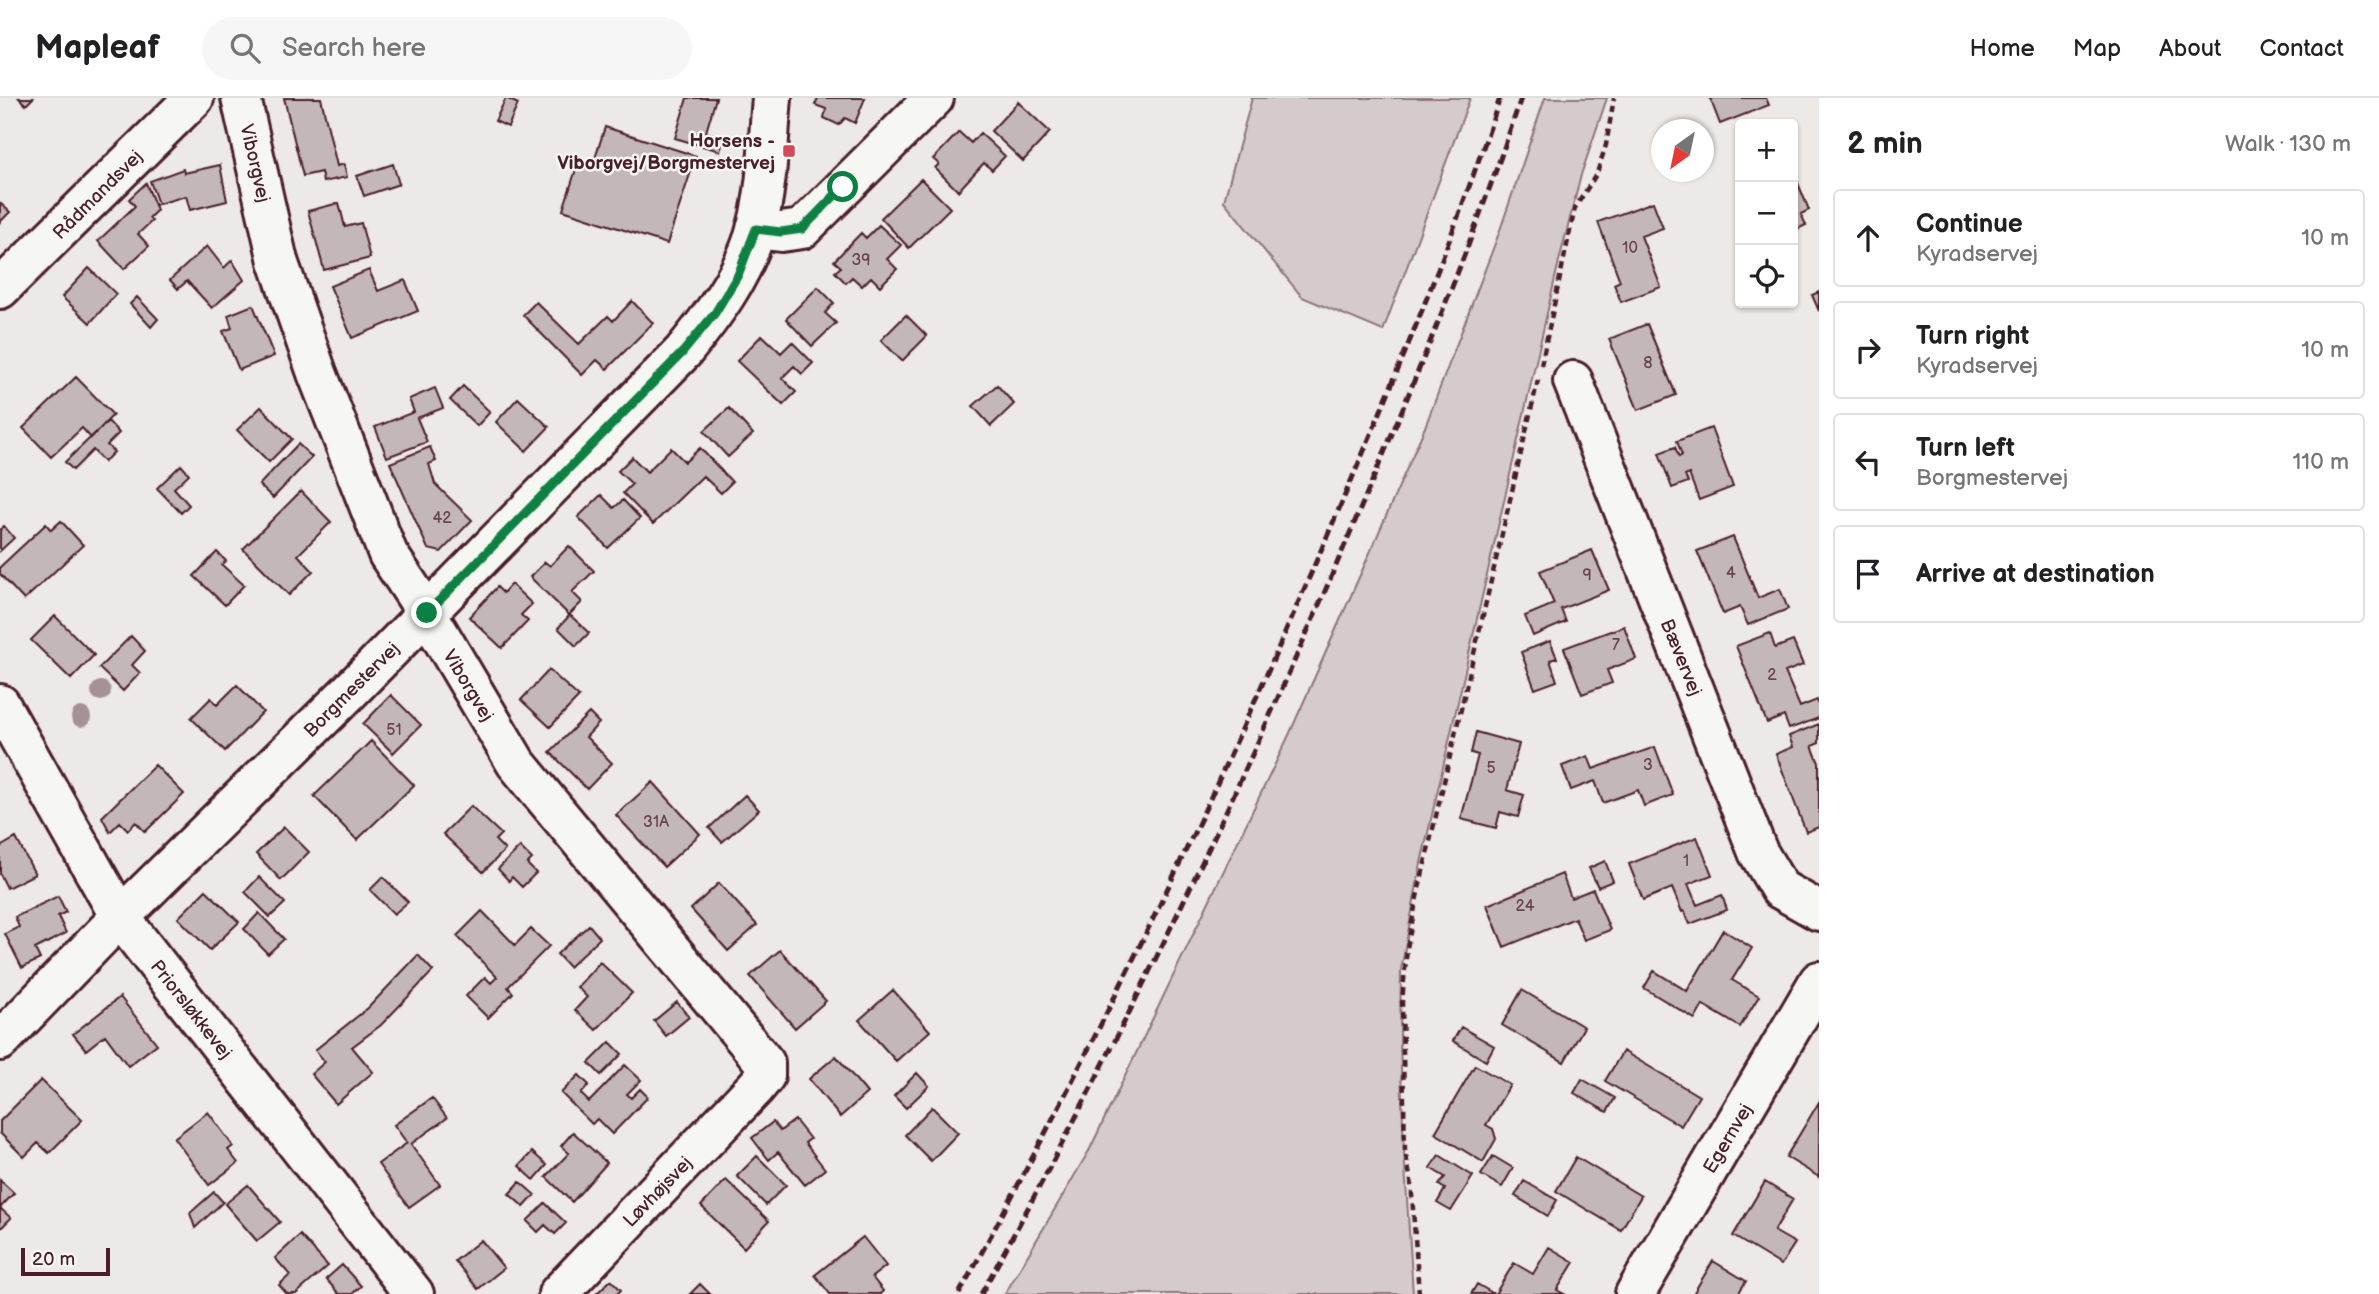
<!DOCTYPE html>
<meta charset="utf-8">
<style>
body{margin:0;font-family:"Balsamiq Sans",sans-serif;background:#f6f6f6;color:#202124}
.controls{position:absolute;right:21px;top:21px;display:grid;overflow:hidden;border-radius:7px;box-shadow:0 2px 5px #0004}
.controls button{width:63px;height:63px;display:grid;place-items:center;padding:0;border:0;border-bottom:2px solid #e0e0e0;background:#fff;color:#202124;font:35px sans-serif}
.compass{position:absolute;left:1651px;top:21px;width:63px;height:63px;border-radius:50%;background:#fff;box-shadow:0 2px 5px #0004;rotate:213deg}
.scale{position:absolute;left:21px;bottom:18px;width:89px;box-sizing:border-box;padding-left:7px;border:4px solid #4a1f2b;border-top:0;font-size:19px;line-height:24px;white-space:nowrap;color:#4a1f2b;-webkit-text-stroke:5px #f6f6f2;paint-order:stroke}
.stop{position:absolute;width:21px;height:21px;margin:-16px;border:5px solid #0b8043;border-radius:50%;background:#fff}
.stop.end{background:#0b8043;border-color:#fff;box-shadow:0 2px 7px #0008}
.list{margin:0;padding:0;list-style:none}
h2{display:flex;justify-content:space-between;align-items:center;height:91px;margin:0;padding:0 28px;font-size:30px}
h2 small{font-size:23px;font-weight:400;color:#757577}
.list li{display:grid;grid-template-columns:46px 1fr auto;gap:21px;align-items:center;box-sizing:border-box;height:98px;margin:0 14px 14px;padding:0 14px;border:2px solid #e0e0e0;border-radius:7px}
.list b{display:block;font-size:26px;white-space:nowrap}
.list p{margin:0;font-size:23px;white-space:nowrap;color:#757577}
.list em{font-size:23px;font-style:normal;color:#757577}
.icon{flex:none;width:38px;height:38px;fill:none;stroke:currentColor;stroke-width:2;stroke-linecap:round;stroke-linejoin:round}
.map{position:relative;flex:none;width:1819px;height:1196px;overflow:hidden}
header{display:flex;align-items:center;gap:42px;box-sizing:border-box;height:98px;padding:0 35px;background:#fff;border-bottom:2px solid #e0e0e0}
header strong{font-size:33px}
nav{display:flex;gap:38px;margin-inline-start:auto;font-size:24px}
.search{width:490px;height:63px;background:#f6f6f6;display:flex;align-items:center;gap:18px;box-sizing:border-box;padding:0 24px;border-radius:38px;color:#757577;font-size:26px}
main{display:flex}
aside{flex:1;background:#fff}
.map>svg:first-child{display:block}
.green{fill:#d4cbca;stroke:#8f757a;stroke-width:2}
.building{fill:#c4b7b7;stroke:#4a1f2b;stroke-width:2}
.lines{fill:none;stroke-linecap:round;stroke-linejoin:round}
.minor-casing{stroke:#4a1f2b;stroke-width:44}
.path{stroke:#4a1f2b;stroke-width:4.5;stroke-dasharray:7 5;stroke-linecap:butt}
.minor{stroke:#f6f6f2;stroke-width:38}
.rail{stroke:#4a1f2b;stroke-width:5;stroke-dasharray:10 5;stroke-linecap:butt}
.tree{fill:#a69295}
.route{stroke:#0b8043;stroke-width:9}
.poi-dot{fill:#d1495b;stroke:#f6f6f2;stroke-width:2.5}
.labels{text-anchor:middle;stroke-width:5;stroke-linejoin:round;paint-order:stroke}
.number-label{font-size:16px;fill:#68454e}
.poi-label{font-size:19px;font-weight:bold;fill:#4a1f2b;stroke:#f6f6f2;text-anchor:end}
.street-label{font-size:19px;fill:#4a1f2b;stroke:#f6f6f2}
</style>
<header>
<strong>Mapleaf</strong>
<div class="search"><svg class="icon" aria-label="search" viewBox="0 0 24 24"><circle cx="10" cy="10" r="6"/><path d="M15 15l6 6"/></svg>Search here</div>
<nav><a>Home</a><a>Map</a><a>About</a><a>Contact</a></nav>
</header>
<main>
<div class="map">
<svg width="1819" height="1196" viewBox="0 0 1819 1196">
<rect width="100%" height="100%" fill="#ece9e6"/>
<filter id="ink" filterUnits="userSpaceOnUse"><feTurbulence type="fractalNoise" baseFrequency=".0143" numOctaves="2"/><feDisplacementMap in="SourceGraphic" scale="14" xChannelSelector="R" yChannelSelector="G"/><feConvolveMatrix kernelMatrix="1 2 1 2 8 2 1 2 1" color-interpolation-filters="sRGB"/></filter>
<g filter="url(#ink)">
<path class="green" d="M1252 0H1470L1383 233 1302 199 1224 103Z
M1545 0H1607L1581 77 1559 163 1421 765 1401 872 1400 944 1404 1053 1413 1196H1005L1090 1051 1289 637 1365 466 1425 329 1499 135Z"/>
<path class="building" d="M19 0H33L26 7Z
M284 0H321L337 68 344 66 347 79 323 84 321 74 303 78Z
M506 0 518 6 508 29 495 23Z
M687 0H716L706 34 724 40 720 53 675 40Z
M818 0H865L855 25 845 20 839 27 824 20 826 11 815 7Z
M1710 0H1766L1769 7 1720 26Z
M1018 4 1050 34 1023 63 991 33Z
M605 29 696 58 667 146 563 112 578 65 592 70Z
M959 34 971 45 980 35 1005 58 992 72 984 65 958 93 935 70 939 66 933 61Z
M393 66 399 86 364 98 357 78Z
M220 67 227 103 190 112 186 98 158 106 150 83 183 71 184 75Z
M1793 73 1809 112 1801 116 1806 127 1793 133Z
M921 81 950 110 909 150 881 120Z
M146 85 157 112 149 120 152 123 138 136 149 148 124 171 98 143 135 108 129 101Z
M1653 104 1663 130 1641 138 1661 189 1621 204 1614 186 1620 183 1598 124Z
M0 105 10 114 0 124Z
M339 105 345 129 361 125 370 160 324 172 308 113Z
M879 127 901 147 887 161 897 171 880 188 871 179 862 188 852 179 846 185 835 174 841 169 834 163 861 135 866 140Z
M207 148 224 170 232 162 244 182 212 210 187 183 178 191 170 182Z
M89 170 116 196 90 225 62 199Z
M369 172 378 193 405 182 418 213 352 240 330 188Z
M818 189 834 205 825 215 836 225 812 248 786 221Z
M1819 194V213L1812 197Z
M137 199 158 221 151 229 130 206Z
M632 203 653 225 607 271 597 262 582 277 523 217 536 204 579 246 608 218 613 223Z
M253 207 274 258 239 272 223 233 232 230 228 217Z
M906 217 927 238 902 263 881 242Z
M1647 226 1676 297 1638 312 1609 241Z
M762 237 781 255 792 244 813 265 802 276 794 268 782 280 796 294 783 307 737 263Z
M76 279 113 317 91 340 82 330 51 359 23 330Z
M997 287 1014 306 991 328 973 308Z
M463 288 490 314 477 328 450 302Z
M435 290 443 310 417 320 427 344 387 359 375 329 414 314 409 301Z
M518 300 549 329 526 353 496 324Z
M261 309 292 341 269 364 237 332Z
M729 310 753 336 728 359 704 333Z
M108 323 119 335 107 347 114 354 104 364 93 352 73 372 65 364Z
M1711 330 1733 389 1699 402 1689 376 1685 378 1688 384 1672 390 1659 355 1675 349 1679 359 1682 357 1677 343Z
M298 346 312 359 273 400 259 387Z
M430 349 436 363 429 366 435 386 472 422 441 454 428 451 390 365Z
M671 350 685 364 700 350 732 384 721 395 703 378 653 426 623 395 632 386 618 373 632 359 647 374Z
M181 367 189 376 174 390 189 407 181 415 157 390Z
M301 393 331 424 298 457 313 473 289 497 243 451Z
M601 397 614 410 623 402 640 420 608 450 578 419Z
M61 423 83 447 24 502 0 476V469L46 426 51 432Z
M4 428 14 440 0 453V432Z
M1733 439 1758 500 1780 491 1788 511 1748 527 1740 509 1723 516 1697 453Z
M569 448 594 473 572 494 582 504 569 517 530 479 545 464 550 468Z
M1592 452 1609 492 1561 511 1566 524 1533 538 1525 518 1554 506 1540 473Z
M217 454 226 463 222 467 244 487 225 507 194 478Z
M511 486 532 506 521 517 528 523 502 550 469 519 497 489 503 495Z
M570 517 589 535 576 548 558 530Z
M55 518 94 557 71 581 31 542Z
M1624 528 1636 561 1607 572 1612 585 1582 596 1564 550Z
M1770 535 1775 550 1793 543 1803 567 1785 574 1800 609 1817 602 1819 607V620L1789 631 1784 618 1767 625 1736 548Z
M131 538 145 553 132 567 140 575 123 593 99 570Z
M1550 543 1557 560 1550 562 1557 583 1535 591 1521 554Z
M549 572 579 599 550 629 521 602Z
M237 587 263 614 225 653 191 620 211 600 217 607Z
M391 597 421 627 393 655 363 626Z
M589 615 599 625 586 639 612 665 587 691 550 654Z
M1819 626V645L1812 648 1819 665V729L1806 734 1776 656 1793 649 1789 638Z
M1476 634 1519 646 1507 692 1524 697 1518 719 1500 714 1496 730 1461 721 1478 657 1471 655Z
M371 643 414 687 357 742 314 698Z
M1655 649 1673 697 1644 708 1638 692 1603 705 1595 683 1571 692 1562 668 1588 658 1593 671Z
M155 667 184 696 145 734 136 724 128 732 120 724 110 734 102 719Z
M653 684 700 736 664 769 616 717Z
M745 697 759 712 722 744 709 730Z
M471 708 501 736 495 742 505 752 483 774 443 736Z
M284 729 309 754 281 782 256 756Z
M1697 739 1712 777 1688 786 1697 807 1722 797 1727 812 1690 826 1684 813 1682 814 1672 790 1643 802 1629 766Z
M16 740 35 776 7 790 0 776V749Z
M520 749 532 761 527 766 536 775 522 789 512 779 509 783 498 771Z
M1605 763 1613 783 1598 789 1589 770Z
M1562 776 1571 800 1593 791 1610 832 1584 842 1575 820 1504 849 1487 807Z
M259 779 285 805 270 819 245 794Z
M383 779 408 804 394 816 370 792Z
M719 785 757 827 728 853 691 811Z
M206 792 239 824 210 852 178 820Z
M58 798 66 814 58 818 66 835 35 851 40 861 22 870 5 836 19 829 15 819Z
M482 813 515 847 531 831 549 848 508 889 513 895 488 920 466 898 485 879 491 885 497 879 457 838Z
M259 815 284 841 268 856 244 831Z
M589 827 600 840 569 869 557 856Z
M1723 832 1752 850 1732 882 1759 898 1740 929 1703 907 1695 921 1644 890 1654 873 1687 893Z
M780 852 826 903 795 930 750 878Z
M418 857 433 873 381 927 352 949 373 974 336 1006 311 976 325 964 315 952 368 910Z
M600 864 632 895 596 932 575 912 587 899 577 889Z
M893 892 930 933 896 963 859 922Z
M1522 892 1584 929 1564 964 1502 927Z
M120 899 157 946 128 968 105 937 86 952 73 936Z
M677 904 689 919 666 938 654 923Z
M1461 929 1494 948 1486 963 1453 943Z
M610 944 622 956 601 977 589 965Z
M1623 953 1699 998 1681 1028 1605 983Z
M836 958 867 995 840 1019 809 981Z
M625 967 641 982 627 996 631 1000 640 991 648 999 612 1036 597 1021 592 1026 561 995 579 977 589 987 581 996 589 1004Z
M1475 967 1510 987 1486 1027 1493 1031 1496 1041 1483 1064 1435 1035Z
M917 975 929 988 906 1010 894 998Z
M1582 981 1615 1000 1607 1014 1574 995Z
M41 982 82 1022 49 1055 38 1045 24 1059 0 1035V1023Z
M432 1000 447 1020 411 1046 440 1087 409 1109 378 1066 407 1045 394 1027Z
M1819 1004V1079L1786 1059Z
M932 1009 958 1035 931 1063 905 1037Z
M208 1014 233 1048 228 1052 238 1065 209 1087 174 1040Z
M795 1022 810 1041 805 1045 825 1071 805 1087 778 1054 769 1062 752 1040 773 1024 780 1033Z
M573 1034 607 1065 572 1104 546 1079 569 1055 561 1048Z
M532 1054 547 1067 534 1082 519 1068Z
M1439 1057 1473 1078 1451 1113 1437 1105 1445 1091 1439 1087 1445 1079 1430 1070Z
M757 1058 786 1087 766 1107 737 1078Z
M1493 1058 1513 1070 1502 1089 1481 1077Z
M1576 1059 1641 1098 1621 1132 1556 1093Z
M0 1082 14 1095 0 1110 11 1120 0 1131Z
M726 1082 769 1123 744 1150 701 1108Z
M1524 1083 1557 1102 1548 1118 1515 1098Z
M520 1084 535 1097 524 1109 509 1096Z
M1765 1084 1793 1101 1774 1133 1795 1145 1781 1167 1733 1138Z
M248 1087 280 1124 257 1143 225 1106Z
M214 1094 223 1104 195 1130 190 1115Z
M545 1105 566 1125 555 1136 545 1127 538 1134 527 1123Z
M300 1137 328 1168 296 1196H287L279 1187 290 1177 275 1160Z
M863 1139 886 1168 872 1179 883 1193 880 1196H830L815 1177Z
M481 1142 504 1170 478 1191 455 1163Z
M1549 1149 1574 1164 1557 1192 1564 1196H1495L1514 1165 1533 1176Z
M1713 1163 1746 1183 1738 1196H1693Z
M342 1167 361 1188 352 1196H339L326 1181Z
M611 1182 621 1192 617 1196H596Z
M700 1186 710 1196H690Z
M1477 1186 1494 1196H1471Z"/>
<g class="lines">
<defs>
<path id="minor" d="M241 0 278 163 317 275 388 456 427 515 516 665 765 965V978L756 989 558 1196
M756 131 781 134 802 131 934 0
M0 191 194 0
M1573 283 1758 754 1780 791 1819 813
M0 606 120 819 414 1196
M0 943 120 819 348 595 683 254C714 216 744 177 757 129 768 87 768 43 772 0
M1635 1196 1819 883"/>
</defs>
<use href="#minor" class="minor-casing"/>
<path class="path" d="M1541 267 1575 110 1597 75 1606 47 1614 0
M1419 1196 1411 1083 1405 1053 1402 904 1407 850 1417 799 1538 282"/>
<use href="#minor" class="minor"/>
<path class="rail" d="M959 1196C1090 958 1208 715 1315 466 1382 313 1447 159 1500 0
M981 1196C1117 951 1237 699 1347 442 1409 297 1471 150 1521 0"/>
</g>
<g class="tree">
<circle cx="101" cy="593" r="10"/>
<circle cx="81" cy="619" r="10"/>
</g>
</g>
<g class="lines" filter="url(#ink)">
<path class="route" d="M427 515 683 254 715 215 738 177 756 131 781 134 802 131 843 89"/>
</g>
<rect class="poi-dot" x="782" y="46" width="14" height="14" rx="3.5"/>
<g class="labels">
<g class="number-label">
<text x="1630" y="155">10</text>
<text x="861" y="167">39</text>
<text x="1648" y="270">8</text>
<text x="442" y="425">42</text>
<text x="1731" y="480">4</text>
<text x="1587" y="482">9</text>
<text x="1616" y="552">7</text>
<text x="1772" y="582">2</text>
<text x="394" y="637">51</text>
<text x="1648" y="672">3</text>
<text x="1491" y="675">5</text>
<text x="656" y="729">31A</text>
<text x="1686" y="768">1</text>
<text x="1525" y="813">24</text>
</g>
<g class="poi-label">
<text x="775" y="49">Horsens -<tspan x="775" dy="22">Viborgvej/Borgmestervej</tspan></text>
</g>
<g class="street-label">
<text transform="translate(256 65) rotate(77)" y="7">Viborgvej</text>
<text transform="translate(97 96) rotate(-45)" y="7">Rådmandsvej</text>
<text transform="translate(1682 559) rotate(68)" y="7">Bævervej</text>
<text transform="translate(469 587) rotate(59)" y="7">Viborgvej</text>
<text transform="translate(351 591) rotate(-45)" y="7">Borgmestervej</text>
<text transform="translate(192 911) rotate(52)" y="7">Priorsløkkevej</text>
<text transform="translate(1727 1040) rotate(-59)" y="7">Egernvej</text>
<text transform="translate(657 1093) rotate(-46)" y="7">Løvhøjsvej</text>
</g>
</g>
</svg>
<div class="controls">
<button>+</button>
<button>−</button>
<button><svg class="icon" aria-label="locate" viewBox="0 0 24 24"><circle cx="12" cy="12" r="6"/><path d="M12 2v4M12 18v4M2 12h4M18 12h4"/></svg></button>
</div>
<svg class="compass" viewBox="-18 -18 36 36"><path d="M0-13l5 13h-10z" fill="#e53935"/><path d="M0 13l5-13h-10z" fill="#757577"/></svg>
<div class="scale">20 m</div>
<div class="stop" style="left:843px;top:89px"></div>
<div class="stop end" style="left:427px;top:515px"></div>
</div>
<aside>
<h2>2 min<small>Walk · 130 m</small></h2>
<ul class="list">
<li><svg class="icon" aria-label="ahead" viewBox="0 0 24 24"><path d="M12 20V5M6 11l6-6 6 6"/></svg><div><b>Continue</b><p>Kyradservej</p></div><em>10 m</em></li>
<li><svg class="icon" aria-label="right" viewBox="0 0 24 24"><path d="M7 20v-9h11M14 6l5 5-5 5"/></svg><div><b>Turn right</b><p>Kyradservej</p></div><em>10 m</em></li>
<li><svg class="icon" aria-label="left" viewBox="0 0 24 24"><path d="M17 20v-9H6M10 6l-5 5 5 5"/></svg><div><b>Turn left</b><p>Borgmestervej</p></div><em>110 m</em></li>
<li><svg class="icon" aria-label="arrive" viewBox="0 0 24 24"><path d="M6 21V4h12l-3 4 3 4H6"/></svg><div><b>Arrive at destination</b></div></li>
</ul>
</aside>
</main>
